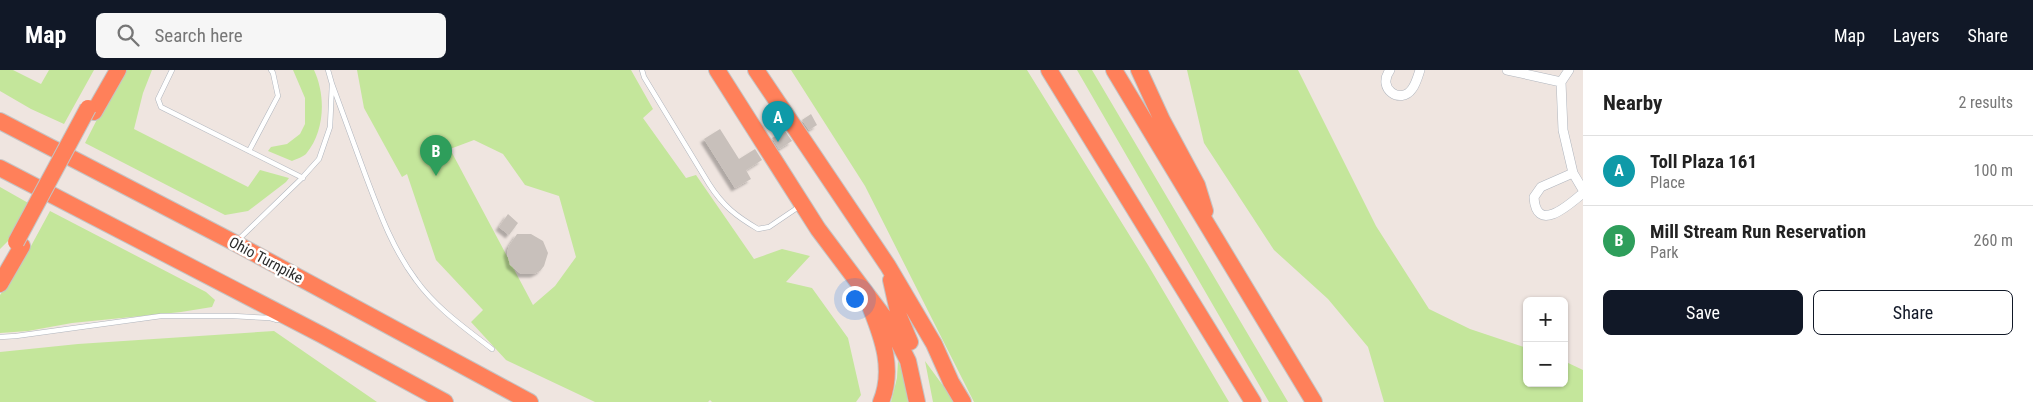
<!DOCTYPE html>
<meta charset="utf-8">
<style>
body{margin:0;font-family:"Roboto Condensed",sans-serif;background:#f6f6f6;color:#222}
.controls{position:absolute;right:15px;bottom:15px;display:grid;overflow:hidden;border-radius:8px;box-shadow:0 1px 4px #0004}
.controls button{width:45px;height:45px;display:grid;place-items:center;padding:0;border:0;border-bottom:1px solid #e0e0e0;background:#fff;color:#222;font:25px sans-serif}
.you{position:absolute;left:854px;top:228px;width:18px;height:18px;margin:-12px;border:4px solid #fff;border-radius:50%;background:#1a73e8;box-shadow:0 0 0 8px #1a73e833}
.badge{display:grid;place-items:center;width:32px;height:32px;border-radius:50%;background:#111827;color:#fff;font-size:16px;font-weight:700}
.pin{position:absolute;translate:-50% -41px;filter:drop-shadow(0 1px 2px #0008)}
.pin::after{content:'';position:absolute;top:26px;width:18px;height:15px;background:inherit;clip-path:polygon(0 0,100% 0,50% 100%)}
.list{margin:0;padding:0;list-style:none}
h2{display:flex;justify-content:space-between;align-items:center;height:65px;margin:0;padding:0 20px;font-size:21px}
h2 small{font-size:16px;font-weight:400;color:#767676}
.list li{display:grid;grid-template-columns:32px 1fr auto;gap:15px;align-items:center;box-sizing:border-box;height:70px;padding:0 20px;border-top:1px solid #e0e0e0}
.list b{display:block;font-size:19px;white-space:nowrap}
.list p{margin:0;font-size:16px;white-space:nowrap;color:#767676}
.list em{font-size:16px;font-style:normal;color:#767676}
.actions{display:flex;gap:10px;padding:15px 20px}
.actions a{flex:1;padding:11px 0;border:1px solid #111827;border-radius:8px;text-align:center;font-size:18px;color:#111827}
.actions .main{background:#111827;color:#fff}
.icon{flex:none;width:28px;height:28px;fill:none;stroke:currentColor;stroke-width:2;stroke-linecap:round;stroke-linejoin:round}
.map{position:relative;flex:none;width:1583px;height:332px;overflow:hidden}
header{display:flex;align-items:center;gap:30px;box-sizing:border-box;height:70px;padding:0 25px;background:#111827;color:#fff}
header strong{font-size:24px}
nav{display:flex;gap:28px;margin-inline-start:auto;font-size:18px}
.search{width:350px;height:45px;background:#f6f6f6;display:flex;align-items:center;gap:12px;box-sizing:border-box;padding:0 18px;border-radius:8px;color:#767676;font-size:19px}
main{display:flex}
aside{flex:1;background:#fff}
.map>svg:first-child{display:block}
.green{fill:#c4e69b;fill-rule:evenodd}
.building{fill:#c8c0bb;filter:url(#shadow)}
.lines{fill:none;stroke-linecap:round;stroke-linejoin:round}
.lane-casing{stroke:#b0b5bd;stroke-width:5.5}
.street-casing{stroke:#b0b5bd;stroke-width:10}
.highway-casing{stroke:#c4c4c4;stroke-width:18}
.lane{stroke:#fff;stroke-width:4.5}
.street{stroke:#fff;stroke-width:9}
.highway{stroke:#ff805a;stroke-width:16}
.highway-bridge-casing{stroke:#c4c4c4;stroke-width:18;stroke-linecap:butt}
.highway-bridge{stroke:#ff805a;stroke-width:16}
.labels{text-anchor:middle;stroke-width:5;stroke-linejoin:round;paint-order:stroke}
.street-label{font-size:15px;fill:#2d2d2d;stroke:#fff}
</style>
<header>
<strong>Map</strong>
<div class="search"><svg class="icon" aria-label="search" viewBox="0 0 24 24"><circle cx="10" cy="10" r="6"/><path d="M15 15l6 6"/></svg>Search here</div>
<nav><a>Map</a><a>Layers</a><a>Share</a></nav>
</header>
<main>
<div class="map">
<svg width="1583" height="332" viewBox="0 0 1583 332">
<defs>
<filter id="shadow"><feDropShadow dx="-3.5" dy="3.5" stdDeviation="1" flood-color="#0004"/></filter>
</defs>
<rect width="100%" height="100%" fill="#efe5e0"/>
<path class="green" d="M0 0H13L41 14 49 0H94L64 54 31 39 0 21Z
M124 0H152L143 23 134 59 248 117 260 100 289 108 286 112 248 141 225 145 85 73 111 22Z
M293 0H314C326 26 325 61 306 84 303 87 296 89 292 91L268 81 271 77 287 74 300 64 305 54V28Z
M357 0H631L653 39 643 48 686 108 696 105 754 189 782 179 810 186 786 212 812 218 848 268 861 325 856 332H712L710 330 708 332H595L506 290 471 252 483 240 436 190 407 104 402 107 364 38ZM474 70 503 84 525 115 559 126 576 187 555 216 533 235 450 79Z
M791 0H1027L1148 195 1229 332H974L865 116Z
M1077 0H1092L1288 332H1269Z
M1187 0H1298L1376 156 1429 239 1470 259 1527 278V313H1564V291L1583 300V332H1384L1368 277 1328 229 1274 180 1204 73Z
M0 117 30 134 10 169 0 179Z
M50 141 206 222 215 230 212 237 181 242 72 253 28 261 0 263V225L18 200Z
M274 261 377 332H0V282L78 274Z
M898 291 903 301 908 332H891L897 308Z
M925 291 955 332H933Z"/>
<path class="building" d="M811 44 817 55 809 60 802 50Z
M720 59 739 89 755 79 762 90 746 100 751 109 735 118 704 69Z
M785 61 792 71 779 79 772 68Z
M508 144 518 153 509 165 499 157Z
M517 164H531L543 171 548 183 544 196 540 201 534 204H521L510 195 507 183 509 176Z"/>
<g class="lines">
<defs>
<path id="lane" d="M172 0 158 29 161 37 303 108
M642 0 644 7 709 114C723 136 736 146 758 159L769 157 800 136
M332 14C343 44 354 74 365 104 379 141 392 178 416 210 436 238 465 258 492 279
M249 81 278 26 273 3 271 0
M238 170 301 109 319 89 330 57 332 14 328 0
M0 267 16 266 161 246H233L270 248 277 250"/>
<path id="street" d="M1390 0C1376 19 1401 35 1412 19 1416 14 1418 6 1420 0
M1507 0 1561 12
M1569 0 1561 12 1563 60 1573 103 1583 120
M1573 103 1541 117 1534 127C1536 165 1570 134 1583 123"/>
<path id="highway" d="M717 0 818 159 890 255 908 291 917 332
M756 0 888 196 934 274 951 312 963 332
M1049 0 1253 332
M1114 0 1314 332
M1139 0 1162 50 1197 115 1205 141
M94 42 118 0
M0 51 235 173 530 332
M0 98 322 265 445 332
M891 210 899 246 910 272
M0 214 22 176
M871 239C883 269 894 300 881 332"/>
</defs>
<use href="#lane" class="lane-casing"/>
<use href="#street" class="street-casing"/>
<use href="#highway" class="highway-casing"/>
<use href="#lane" class="lane"/>
<use href="#street" class="street"/>
<use href="#highway" class="highway"/>
<defs>
<path id="highway-bridge" d="M16 172 88 38"/>
</defs>
<use href="#highway-bridge" class="highway-bridge-casing"/>
<use href="#highway-bridge" class="highway-bridge"/>
</g>
<g class="labels">
<g class="street-label">
<text transform="translate(266 190) rotate(28)" y="5">Ohio Turnpike</text>
</g>
</g>
</svg>
<div class="controls">
<button>+</button>
<button>−</button>
</div>
<div class="you"></div>
<div class="pin badge" style="left:778px;top:72px;background:#0f9aa8">A</div>
<div class="pin badge" style="left:436px;top:106px;background:#2e9e5b">B</div>
</div>
<aside>
<h2>Nearby<small>2 results</small></h2>
<ul class="list">
<li><span class="badge" style="background:#0f9aa8">A</span><div><b>Toll Plaza 161</b><p>Place</p></div><em>100 m</em></li>
<li><span class="badge" style="background:#2e9e5b">B</span><div><b>Mill Stream Run Reservation</b><p>Park</p></div><em>260 m</em></li>
</ul>
<div class="actions"><a class="main">Save</a><a>Share</a></div>
</aside>
</main>
